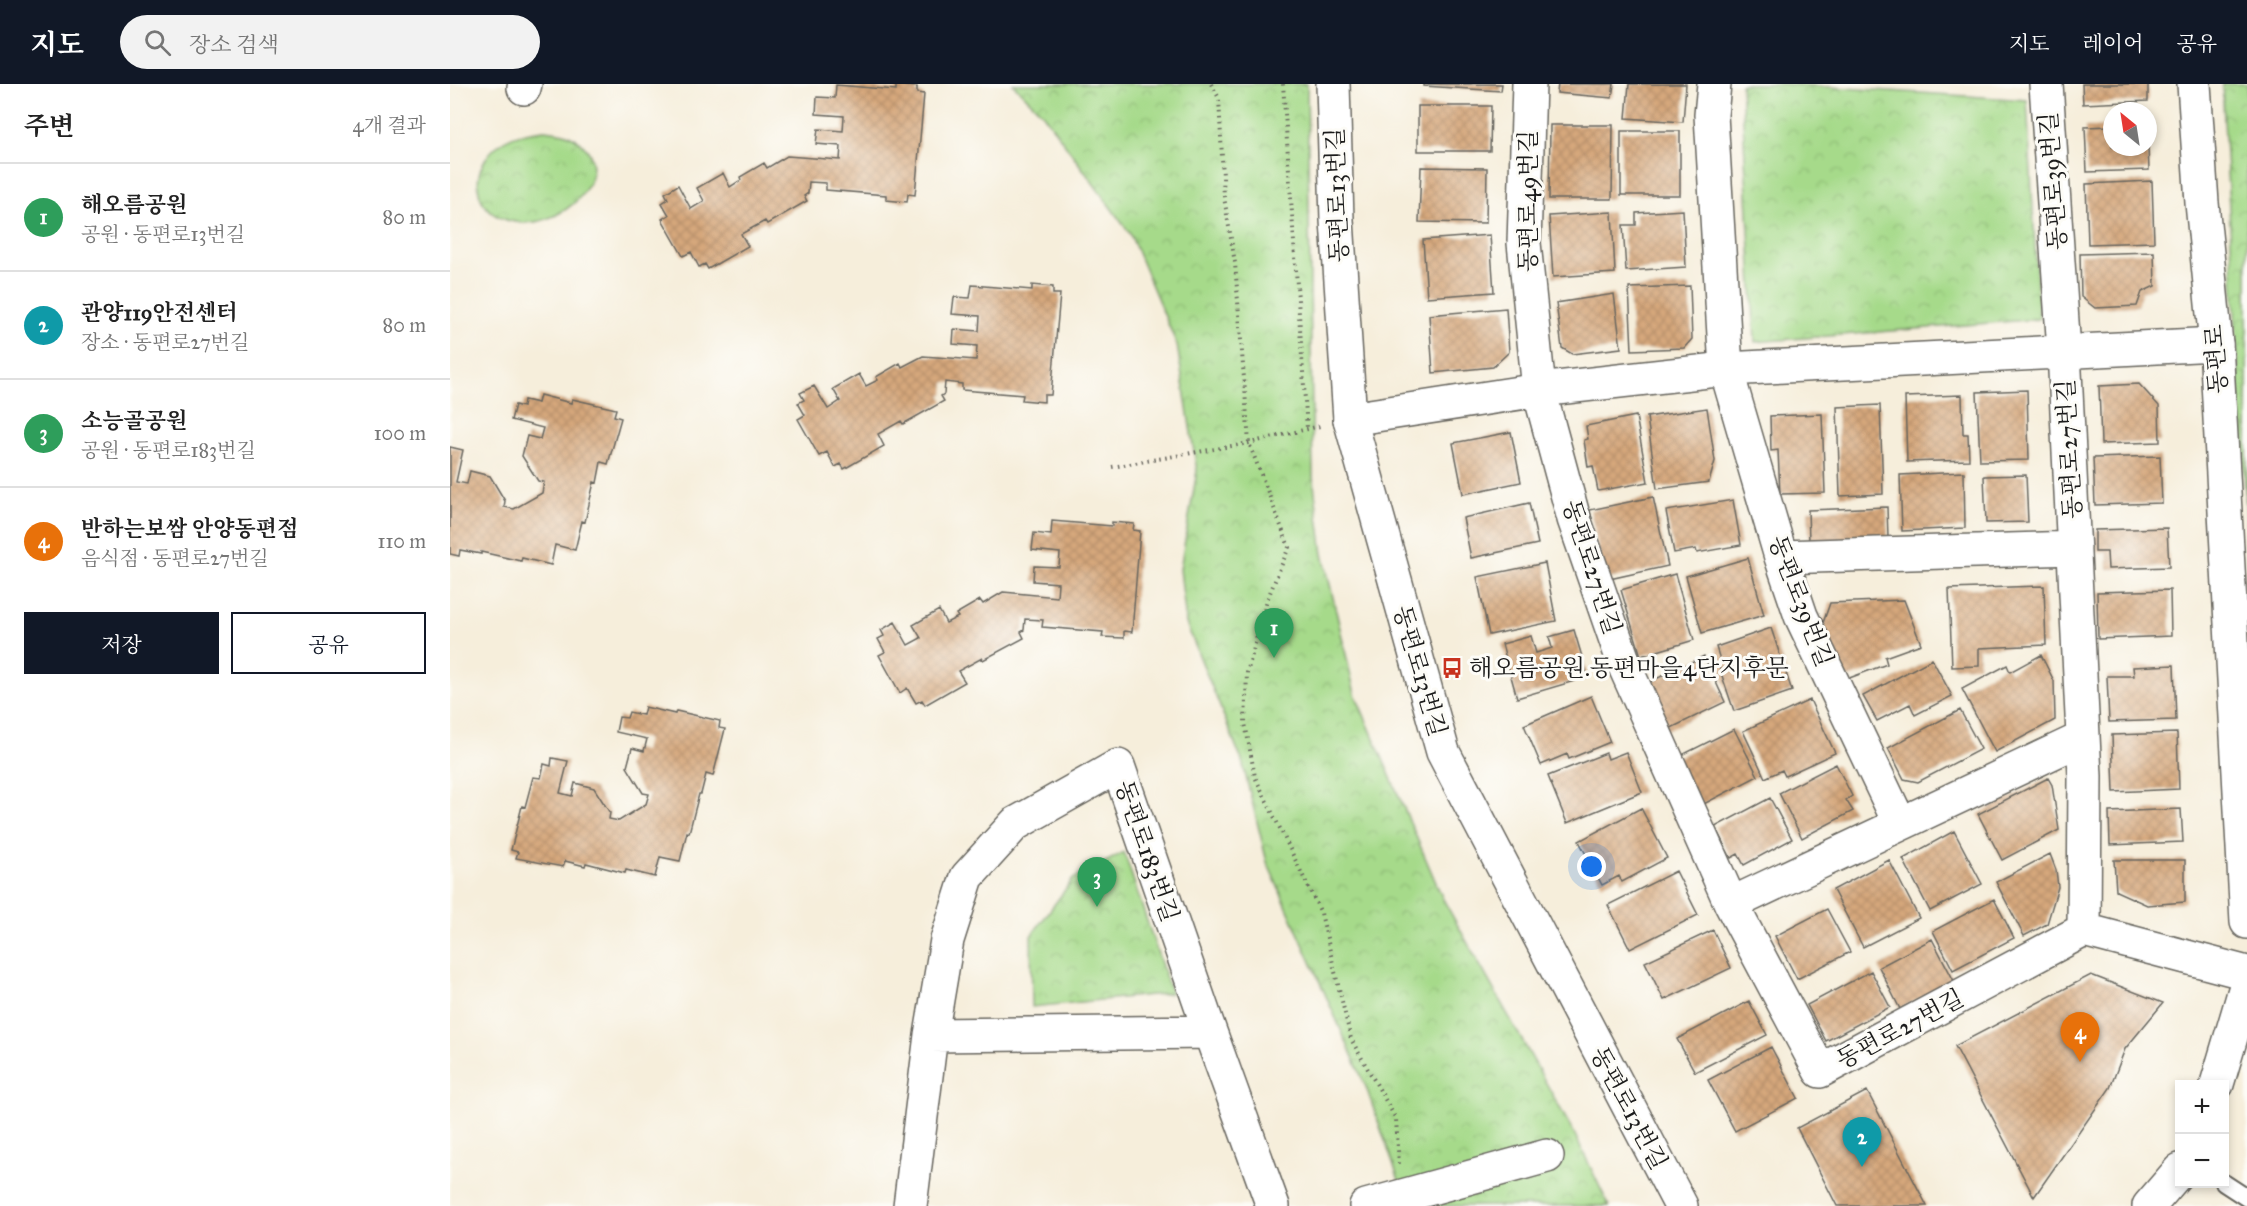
<!DOCTYPE html>
<html lang="ko">
<meta charset="utf-8">
<style>
body{margin:0;font-family:"IM FELL Great Primer","Noto Serif KR",serif;background:#f2f2f2;color:#222}
.controls{position:absolute;right:18px;bottom:18px;display:grid;overflow:hidden;border-radius:0px;box-shadow:0 3px 9px #0003}
.controls button{width:54px;height:54px;display:grid;place-items:center;padding:0;border:0;border-bottom:2px solid #e0e0e0;background:#fff;color:#222;font:30px sans-serif}
.compass{position:absolute;left:1653px;top:18px;width:54px;height:54px;border-radius:50%;background:#fff;box-shadow:0 3px 9px #0003;rotate:330deg}
.you{position:absolute;left:1142px;top:783px;width:21px;height:21px;margin:-15px;border:4px solid #fff;border-radius:50%;background:#1a73e8;box-shadow:0 0 0 9px #1a73e833}
.badge{display:grid;place-items:center;width:39px;height:39px;border-radius:50%;background:#111827;color:#fff;font-size:20px;font-weight:700}
.pin{position:absolute;translate:-50% -50px;filter:drop-shadow(0 2px 3px #0008)}
.pin::after{content:'';position:absolute;top:32px;width:21px;height:18px;background:inherit;clip-path:polygon(0 0,100% 0,50% 100%)}
.list{margin:0;padding:0;list-style:none}
h2{display:flex;justify-content:space-between;align-items:center;height:78px;margin:0;padding:0 24px;font-size:26px}
h2 small{font-size:20px;font-weight:400;color:#767676}
.list li{display:grid;grid-template-columns:39px 1fr auto;gap:18px;align-items:center;box-sizing:border-box;height:108px;padding:0 24px;border-top:2px solid #e0e0e0}
.list b{display:block;font-size:22px;white-space:nowrap}
.list p{margin:0;font-size:20px;white-space:nowrap;color:#767676}
.list em{font-size:20px;font-style:normal;color:#767676}
.actions{display:flex;gap:12px;padding:18px 24px}
.actions a{flex:1;padding:14px 0;border:2px solid #111827;border-radius:0px;text-align:center;font-size:21px;color:#111827}
.actions .main{background:#111827;color:#fff}
.icon{flex:none;width:33px;height:33px;fill:none;stroke:currentColor;stroke-width:2;stroke-linecap:round;stroke-linejoin:round}
.map{position:relative;flex:none;width:1797px;height:1122px;overflow:hidden}
header{display:flex;align-items:center;gap:36px;box-sizing:border-box;height:84px;padding:0 30px;background:#111827;color:#fff}
header strong{font-size:28px}
nav{display:flex;gap:33px;margin-inline-start:auto;font-size:21px}
.search{width:420px;height:54px;background:#f2f2f2;display:flex;align-items:center;gap:15px;box-sizing:border-box;padding:0 21px;border-radius:33px;color:#767676;font-size:22px}
main{display:flex}
aside{flex:1;background:#fff}
.map>svg:first-child{display:block}
.park{fill:url(#park-crowns);stroke:#617b53;stroke-width:1.5}
.building{fill:url(#building-cross-hatch)}
.lines{fill:none;stroke-linecap:round;stroke-linejoin:round}
.lane-casing{stroke:#68665f;stroke-width:20}
.street-casing{stroke:#68665f;stroke-width:36}
.secondary-casing{stroke:#68665f;stroke-width:36}
.path{stroke:#68665f;stroke-width:4;stroke-dasharray:1.5 4.5;stroke-linecap:butt}
.lane{stroke:#fff;stroke-width:16}
.street{stroke:#fff;stroke-width:33}
.secondary{stroke:#fff;stroke-width:33}
.labels{text-anchor:middle;stroke-width:6;stroke-linejoin:round;paint-order:stroke}
.street-label{font-size:24px;fill:#1c1c1c;stroke:#fdfcf7}
.poi-label{font-size:24px;fill:#1c1c1c;stroke:#fdfcf7;text-anchor:start}
</style>
<header>
<strong>지도</strong>
<div class="search"><svg class="icon" aria-label="search" viewBox="0 0 24 24"><circle cx="10" cy="10" r="6"/><path d="M15 15l6 6"/></svg>장소 검색</div>
<nav><a>지도</a><a>레이어</a><a>공유</a></nav>
</header>
<main>
<aside>
<h2>주변<small>4개 결과</small></h2>
<ul class="list">
<li><span class="badge" style="background:#2e9e5b">1</span><div><b>해오름공원</b><p>공원 · 동편로13번길</p></div><em>80 m</em></li>
<li><span class="badge" style="background:#0f9aa8">2</span><div><b>관양119안전센터</b><p>장소 · 동편로27번길</p></div><em>80 m</em></li>
<li><span class="badge" style="background:#2e9e5b">3</span><div><b>소능골공원</b><p>공원 · 동편로183번길</p></div><em>100 m</em></li>
<li><span class="badge" style="background:#e8710a">4</span><div><b>반하는보쌈 안양동편점</b><p>음식점 · 동편로27번길</p></div><em>110 m</em></li>
</ul>
<div class="actions"><a class="main">저장</a><a>공유</a></div>
</aside>
<div class="map">
<svg width="1797" height="1122" viewBox="0 0 1797 1122">
<defs>
<pattern id="park-crowns" width="20" height="18" patternUnits="userSpaceOnUse" patternTransform="scale(1.5)"><rect width="20" height="18" fill="#a6da8a"/><path d="M2 6a3 3 0 1 1 6 0M12 15a3 3 0 1 1 6 0" fill="none" stroke="#8eba76"/></pattern>
<pattern id="building-cross-hatch" width="8" height="8" patternUnits="userSpaceOnUse" patternTransform="scale(1.5)"><rect width="8" height="8" fill="#d5a77b"/><path d="M0 0l8 8M0 8l8-8" fill="none" stroke="#b68f6a"/></pattern>
</defs>
<rect width="100%" height="100%" fill="#fdfcf7"/>
<filter id="ink" filterUnits="userSpaceOnUse"><feTurbulence type="fractalNoise" baseFrequency=".0167" numOctaves="2"/><feDisplacementMap in="SourceGraphic" scale="12" xChannelSelector="R" yChannelSelector="G"/><feConvolveMatrix kernelMatrix="1 2 1 2 8 2 1 2 1" color-interpolation-filters="sRGB"/></filter>
<filter id="wash" filterUnits="userSpaceOnUse"><feTurbulence type="fractalNoise" baseFrequency=".008" numOctaves="4" result="noise"/><feDisplacementMap in="SourceGraphic" scale="24" xChannelSelector="R" yChannelSelector="G"/><feGaussianBlur stdDeviation="1.35" result="paint"/><feColorMatrix in="noise" values="0 0 0 0 0 0 0 0 0 0 0 0 0 0 0 0 0 1.4 0 .05"/><feComposite in="paint" operator="in"/></filter>
<g filter="url(#wash)">
<rect width="100%" height="100%" fill="#f6eedb"/>
<path class="park" d="M563 0H857L863 393 873 470 905 610 993 815 1124 1049 1159 1122H958L916 1003 817 778 792 677 736 539 730 485 747 387 727 261 680 150 593 30Z
M1291 0H1333L1577 16 1589 235 1305 258Z
M1772 0H1797V442Z
M94 46C101 47 110 47 117 50 182 81 110 156 54 135 18 122 22 79 51 59 64 50 79 48 94 46Z
M674 768 721 909 582 923 581 852 623 795Z"/>
<g id="blocks">
<path class="building" d="M974 0H1052L1051 7 974 2Z
M1108 0H1164L1162 14 1107 9Z
M1179 0H1236L1233 38 1176 34Z
M1632 0H1698V17L1633 20Z
M386 1 446 6V1L467 3V9L474 10 465 111 458 110 457 118 436 116V111L376 106V99L359 98 358 109 354 112 357 117 317 140 315 137 291 150 298 162 258 185 255 180 249 183 241 168 233 172 212 135 219 131 212 119 218 115 215 109 228 101 241 125 254 117 247 104 273 89 280 103 291 96 290 93 314 79 317 84 337 72 390 76 391 62 366 60 368 45 393 47 394 32 366 30 367 13 385 14Z
M968 22H1041L1040 67H968Z
M1100 41H1163L1162 115H1099Z
M1662 42V63H1698L1699 86 1637 88 1635 43Z
M1171 47H1230V111H1171Z
M971 83 1037 84 1036 139 969 138Z
M1702 97 1704 158 1638 160 1636 100Z
M1233 126 1236 183 1176 187 1173 141H1186V129Z
M1162 128 1165 189 1103 193 1099 132Z
M1040 151 1044 208 977 213 973 156Z
M1704 168 1705 202 1692 208 1687 222 1645 224 1631 213 1630 170Z
M522 201 582 206V201L603 203V210H610L601 311H594V318L572 316 573 311 512 306V300L495 298 494 310 491 312 494 317 453 340 451 337 428 350 434 362 394 385 391 380 385 383 377 368 369 372 348 335 355 331 348 319 354 316 350 309 364 302 378 325 390 317 383 305 409 290 416 302 428 296 426 293 450 279 452 283 473 272 526 276 527 262 503 260 504 245 529 247 530 232 502 230 504 213 520 214Z
M1240 202 1242 255 1234 264 1182 266 1179 204Z
M1164 210 1171 264 1122 270 1112 264 1106 219Z
M1056 224 1059 268 1043 283 983 289 979 231Z
M1689 300 1709 322 1710 358 1651 360 1649 302Z
M1577 306 1579 376 1530 377 1527 308Z
M90 311 121 319 122 315 166 325 164 332 171 334 158 380 151 378 147 399 144 398 135 438 132 437 125 466 105 461 101 481 72 474 71 477 31 468V470L10 466 9 472 0 470V363L13 366 6 398 17 400 20 387 40 392 55 417 54 423 64 425 92 409 94 398 88 397 72 372 77 352 90 355 93 344 61 336 65 321 73 323 74 316 88 319Z
M1512 311 1513 350H1518L1519 376 1457 378 1455 313Z
M1430 321 1433 410 1390 412 1387 323Z
M1257 324 1265 377 1259 398 1207 405 1197 333Z
M1372 330 1375 409 1330 410 1328 366 1321 367 1320 332Z
M1186 332 1198 398 1148 407 1143 382 1138 383 1134 356 1138 355 1136 342Z
M1061 348 1071 398 1013 410 1003 359Z
M1710 372 1712 419 1645 421 1643 374Z
M1514 388 1515 444 1452 447 1450 391Z
M1576 391 1578 438 1536 439 1534 392Z
M1203 413 1218 482 1155 496 1140 426Z
M1283 416 1291 461 1247 469 1246 465 1224 469 1216 427Z
M1079 419 1088 460 1021 474 1013 434Z
M1437 423 1438 454 1359 457 1358 426Z
M602 437 662 442V438L684 440 683 446 690 447 682 548 674 547V554L652 553 653 548 592 543 593 536 575 535 574 546 571 548 574 554 533 576 532 574 508 587 515 598 475 621 472 616 466 619 457 604 450 609 429 571 435 568 428 555 434 552 431 546 445 538 458 561 471 554 463 541 489 526 496 539 508 533 506 530 530 516 533 520 553 508 607 513 608 499 583 497 584 482 609 483 610 469 582 466 584 449 601 451Z
M1717 444 1719 483 1658 485 1657 468H1645V446Z
M1298 474 1314 531 1252 549 1236 492Z
M1095 479 1106 537 1039 551 1027 493Z
M1225 490 1244 556 1191 572 1171 506Z
M1594 502 1596 561 1529 564V582L1502 583 1499 505Z
M1720 506 1721 552 1648 555 1647 508Z
M1454 516 1471 560 1435 573 1437 580 1394 596 1373 539 1380 519Z
M1321 544 1342 607 1284 627 1268 580 1271 579 1266 563Z
M1124 546 1138 593 1067 614 1052 560 1081 552 1086 569 1102 564 1099 553Z
M1591 571 1604 597 1605 636 1545 668 1512 605 1557 581 1560 588Z
M1254 572 1275 618 1213 648 1191 602Z
M1482 575 1502 612 1465 631 1460 620 1427 637 1413 612Z
M1724 581 1726 636 1659 638 1657 592H1684L1683 583Z
M1141 612 1160 658 1119 675 1117 670 1091 681 1074 641Z
M1360 616 1385 669 1335 692 1332 686 1315 694 1293 647Z
M195 623 225 630 226 627 270 637 269 644 275 645 263 692 256 690 251 710H249L239 749 237 748 230 777 210 773 205 793 176 786 175 789 136 779 135 782 115 777 113 783 66 774 68 768 61 766 72 722 75 723 83 693 91 694 94 680 101 682 102 674 118 677 110 709 122 712 125 699 144 704 160 729 159 735 169 737 196 720 199 710 193 709 177 683 182 664 194 667 197 655 166 648 169 633 177 634 179 628 193 631Z
M1510 626 1531 665 1468 698 1454 695 1438 664Z
M1284 645 1308 692 1248 723 1224 675Z
M1727 649 1729 705 1664 708 1662 651Z
M1176 668 1192 708 1117 739 1098 692 1156 669 1158 675Z
M1386 680 1402 712 1396 716 1403 727 1352 754 1329 709Z
M1598 694 1602 701 1609 746 1552 776 1528 730Z
M1320 714 1342 755 1294 781 1288 770 1281 774 1265 743Z
M1191 724 1217 774 1172 798 1169 792 1152 801 1129 757Z
M1731 725 1733 758 1660 761 1659 728Z
M1504 747 1532 800 1480 827 1453 775Z
M1600 770 1606 786 1608 803 1597 840 1574 852 1546 798Z
M1439 776 1469 834 1413 863 1383 806Z
M1664 776H1735V818L1697 821 1666 807Z
M1226 787 1248 831 1180 865 1158 821Z
M1544 815 1564 854 1503 886 1483 847Z
M1377 825 1400 868 1347 895 1325 852Z
M1263 846 1281 884 1214 916 1195 878Z
M1482 855 1504 897 1450 925 1429 883Z
M1421 887 1440 923 1376 957 1357 921Z
M1641 891 1713 919 1675 965 1660 1004 1584 1113 1505 962Z
M1299 917 1317 951 1245 988 1227 955Z
M1321 963 1348 1014 1285 1047 1258 996Z
M1417 1007 1477 1122H1387L1347 1044Z"/>
</g>
</g>
<g filter="url(#ink)">
<use href="#blocks" fill-opacity="0" stroke="#68665f" stroke-width="1.5"/>
<g class="lines">
<defs>
<path id="lane" d="M1774 1099 1797 1114"/>
<path id="street" d="M1079 0 1074 159 1089 306 1124 435 1176 585 1281 820 1370 987 1634 846 1797 889
M1264 0 1261 31 1276 285 1331 473 1351 532 1450 740
M1596 0 1614 267 1635 692 1634 846
M74 4 75 0
M900 335 1089 306 1276 285 1766 260
M1331 473 1624 464
M1281 820 1633 654
M481 951 760 948
M460 1122 481 951 497 856 517 793 565 740 668 682 760 948 823 1122
M916 1122 1097 1072"/>
<path id="secondary" d="M883 0 887 136 900 335 993 668 1231 1122
M1744 0 1752 119 1766 260 1797 838
M1767 1000 1797 899
M1699 1122 1730 1086"/>
</defs>
<use href="#lane" class="lane-casing"/>
<use href="#street" class="street-casing"/>
<use href="#secondary" class="secondary-casing"/>
<path class="path" d="M761 0 769 14 774 113 785 179 799 359 839 463 817 516 797 589 795 639 805 693 871 829 901 955 946 1035 949 1080
M833 0 857 345
M662 383 799 359 870 342"/>
<use href="#lane" class="lane"/>
<use href="#street" class="street"/>
<use href="#secondary" class="secondary"/>
</g>
</g>
<defs>
<symbol id="bus-bare" viewBox="-9 -9 18 18"><path d="M-5-6H5V4H4V6H2V4H-2V6H-4V4H-5ZM-3.5-4V0h7V-4ZM-3.5 1.2v1.5H-2V1.2ZM2 1.2v1.5H3.5V1.2Z" fill="#c8321e" stroke="#fdfcf7" stroke-width="2.5" paint-order="stroke"/></symbol>
</defs>
<g fill-rule="evenodd">
<use href="#bus-bare" x="987" y="569" width="30" height="30"/>
</g>
<g class="labels">
<g class="street-label">
<text transform="translate(1603 97) rotate(-94)" y="8">동편로39번길</text>
<text transform="translate(887 111) rotate(-92)" y="8">동편로13번길</text>
<text transform="translate(1078 117) rotate(-90)" y="8">동편로49번길</text>
<text transform="translate(1766 275) rotate(-94)" y="8">동편로</text>
<text transform="translate(1619 365) rotate(-93)" y="8">동편로27번길</text>
<text transform="translate(1142 483) rotate(72)" y="8">동편로27번길</text>
<text transform="translate(1351 517) rotate(69)" y="8">동편로39번길</text>
<text transform="translate(970 587) rotate(74)" y="8">동편로13번길</text>
<text transform="translate(697 767) rotate(71)" y="8">동편로183번길</text>
<text transform="translate(1450 945) rotate(-28)" y="8">동편로27번길</text>
<text transform="translate(1179 1024) rotate(62)" y="8">동편로13번길</text>
</g>
<g class="poi-label">
<text x="1019" y="592">해오름공원.동편마을4단지후문</text>
</g>
</g>
</svg>
<div class="controls">
<button>+</button>
<button>−</button>
</div>
<svg class="compass" viewBox="-18 -18 36 36"><path d="M0-13l5 13h-10z" fill="#e53935"/><path d="M0 13l5-13h-10z" fill="#767676"/></svg>
<div class="you"></div>
<div class="pin badge" style="left:824px;top:574px;background:#2e9e5b">1</div>
<div class="pin badge" style="left:1412px;top:1083px;background:#0f9aa8">2</div>
<div class="pin badge" style="left:647px;top:823px;background:#2e9e5b">3</div>
<div class="pin badge" style="left:1630px;top:978px;background:#e8710a">4</div>
</div>
</main>
